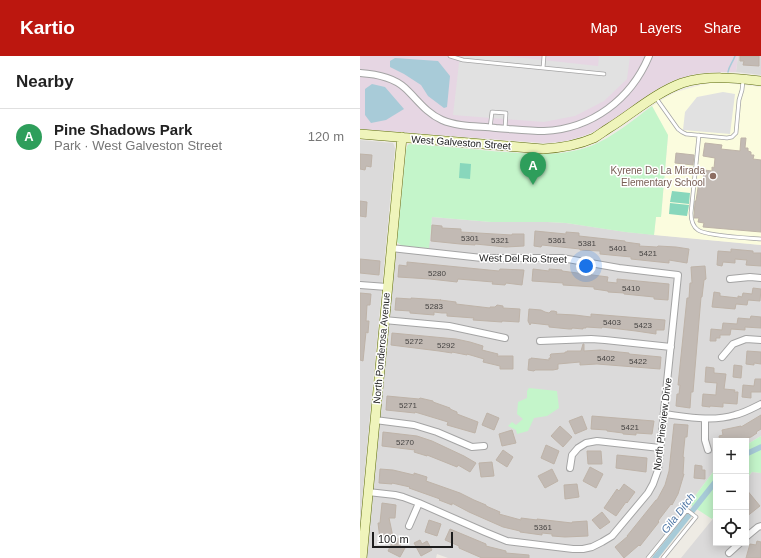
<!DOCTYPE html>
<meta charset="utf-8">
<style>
body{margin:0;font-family:Arial,sans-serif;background:#f2f2f2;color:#222}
.controls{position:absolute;right:12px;bottom:12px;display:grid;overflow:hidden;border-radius:0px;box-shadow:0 2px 10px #0003}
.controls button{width:36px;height:36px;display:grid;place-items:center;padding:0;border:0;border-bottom:1px solid #e0e0e0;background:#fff;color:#222;font:20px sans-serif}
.scale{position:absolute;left:12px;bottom:10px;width:81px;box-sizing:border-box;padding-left:4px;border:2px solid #1d1d1d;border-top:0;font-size:11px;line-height:14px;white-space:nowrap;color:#1d1d1d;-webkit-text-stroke:3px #fff;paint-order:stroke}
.you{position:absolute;left:226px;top:210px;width:14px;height:14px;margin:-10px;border:3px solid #fff;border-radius:50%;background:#1a73e8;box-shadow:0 0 0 6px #1a73e833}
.badge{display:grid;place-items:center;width:26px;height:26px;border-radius:50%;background:#bc170f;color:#fff;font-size:13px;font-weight:700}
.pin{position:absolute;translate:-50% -33px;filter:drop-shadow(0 1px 2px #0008)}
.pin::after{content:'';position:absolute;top:21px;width:14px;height:12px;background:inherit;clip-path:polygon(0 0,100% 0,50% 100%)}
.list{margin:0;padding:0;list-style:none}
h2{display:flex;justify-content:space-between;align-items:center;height:52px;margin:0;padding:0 16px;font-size:17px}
h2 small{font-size:13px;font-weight:400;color:#767676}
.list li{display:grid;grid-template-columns:26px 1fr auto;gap:12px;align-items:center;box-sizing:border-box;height:56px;padding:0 16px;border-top:1px solid #e0e0e0}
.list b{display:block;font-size:15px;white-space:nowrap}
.list p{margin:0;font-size:13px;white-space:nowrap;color:#767676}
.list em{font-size:13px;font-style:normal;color:#767676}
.icon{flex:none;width:22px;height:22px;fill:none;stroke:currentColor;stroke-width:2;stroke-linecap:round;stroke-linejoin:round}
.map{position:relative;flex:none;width:401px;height:502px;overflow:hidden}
header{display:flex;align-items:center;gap:24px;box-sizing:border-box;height:56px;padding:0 20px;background:#bc170f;color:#fff}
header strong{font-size:19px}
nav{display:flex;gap:22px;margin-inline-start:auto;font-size:14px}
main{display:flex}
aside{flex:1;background:#fff}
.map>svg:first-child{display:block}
.residential{fill:#dbdada}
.industrial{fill:#e6d6e3}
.education{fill:#fbfcde}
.park{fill:#c4f5ca}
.pitch{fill:#88d7bc}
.parking{fill:#e1e1e1}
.water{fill:#a8cbd8}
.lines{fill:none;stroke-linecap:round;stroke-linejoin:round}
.stream{stroke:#a8cbd8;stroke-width:1.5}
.canal{stroke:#a8cbd8;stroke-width:5.5}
.building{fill:#c2bab4;stroke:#beb3a8}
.lane-casing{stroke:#a4a4a4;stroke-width:4.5}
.street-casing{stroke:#a4a4a4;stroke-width:8}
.secondary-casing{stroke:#5d6c0d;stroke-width:10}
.lane{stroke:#fff;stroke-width:3}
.street{stroke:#fff;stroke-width:6}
.secondary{stroke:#eff4bb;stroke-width:9}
.education-dot{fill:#8d6e63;stroke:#fff;stroke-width:1.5}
.labels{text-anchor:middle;stroke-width:3;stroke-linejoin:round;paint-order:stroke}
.number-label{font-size:8px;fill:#464443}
.street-label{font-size:10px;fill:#1d1d1d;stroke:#fff}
.education-label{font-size:10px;fill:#785e54;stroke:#fff;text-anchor:end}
.water-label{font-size:11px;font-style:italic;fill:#5178a6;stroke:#fff}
</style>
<header>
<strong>Kartio</strong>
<nav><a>Map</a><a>Layers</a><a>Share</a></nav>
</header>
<main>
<aside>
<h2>Nearby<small></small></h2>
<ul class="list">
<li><span class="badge" style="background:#2e9e5b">A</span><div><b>Pine Shadows Park</b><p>Park · West Galveston Street</p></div><em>120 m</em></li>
</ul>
</aside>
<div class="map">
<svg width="401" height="502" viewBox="0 0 401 502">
<rect width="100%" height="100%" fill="#eeebe4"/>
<path class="residential" d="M378 0H401V19L376 16Z
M0 84 33 87 34 89 35 92 0 466Z
M72 161 131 166H187L206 167 266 176 401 189V380L386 389V385H356V412L329 448 285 502H88L77 498 76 502H2L31 192 68 197Z
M392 416 401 417V502H321L356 459V487H386V424Z"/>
<path class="industrial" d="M0 0H378L376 16H363L341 17 331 19 312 25 294 35 242 72 226 79 210 84 199 86 184 87 0 73Z"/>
<path class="education" d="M351 27H368L401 31V189L294 179 296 160 301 161 308 80 292 50 305 42 316 36 341 29Z"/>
<path class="park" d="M292 50 308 79 301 161H296L294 179 265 176 206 167 187 166H131L72 161 69 192 42 190 38 187 37 186 46 95 47 90 49 88C77 90 104 92 131 95 164 97 199 102 231 90 253 81 273 64 292 50Z
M169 332 197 335 199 352 187 360 174 362 168 375 157 378 156 374 148 370 152 366 156 369 163 363 157 358 158 346 167 342V335Z
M401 380V417L392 416 386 423V389Z
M356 412V458L352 463 329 448Z"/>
<path class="pitch" d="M100 107 111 108 110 123 99 122Z
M312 135 330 137 329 148 310 146Z
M310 147 329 149 327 160 309 158Z"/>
<path class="parking" d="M102 0H146L238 10 239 0H270L267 23 244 45 215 60 184 66 93 59 99 7Z
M363 36 375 38 370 78 323 74 325 56 337 41Z"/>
<path class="water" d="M35 2 78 5 90 20 87 51 84 52 68 40 61 29 44 18 30 11V5Z
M12 28 25 31 44 53 26 64 11 67 5 59V33Z"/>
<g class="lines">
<path class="stream" d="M368 16C369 10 373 6 375 0"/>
<path class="canal" d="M386 398 401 391
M295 502 356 425"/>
</g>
<path class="building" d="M380 0H399V10L383 9 384 5H380Z
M381 82H386L385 92H388V95L391 96V99H394L393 103 401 104V176L343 171 344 167 338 166 339 162H334L335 145H336L339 125 343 126 344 114 352 115V111L354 112 355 102 343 100 345 87 362 89 361 93 380 95Z
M316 97 334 99 333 109 315 107Z
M0 98 12 99 11 111 6 110 5 114 0 113Z
M0 145 7 146 6 161 0 160Z
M72 169 82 170V172L101 173V176L152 179V178H164V190L146 191 115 188V189L100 188 71 185Z
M175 175 206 178V176L219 177V180L265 185V186L280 188 279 190 297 191 298 190 316 191 329 193 327 207 309 204V207L271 203V201L240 198V195L220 194V193L182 189 181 191 174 190Z
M371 193 393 195V197H401V210L386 209 387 204 375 203V207L363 206 362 210 357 209 358 195 371 196Z
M0 203 20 205 19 219 0 217Z
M47 206 139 215 140 213 164 214 162 229 146 227 145 229 132 228 133 226 98 223 97 226 70 223 38 221 39 209 47 210Z
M345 210 346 223 344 224 342 241H341L333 336H331L330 352 316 350 317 338H319L320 329H318L327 242H329L330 227H332L331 211Z
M173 213 189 215V213L202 214V215L248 221 247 226 257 227V223L309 228 308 244 294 243V241L264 238V237L248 236V235L234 233V231L203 229V227L172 225Z
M393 232 401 233 400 245 388 244 387 249 376 248 375 253 352 251 354 236 360 237V240L378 242V240L382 241 383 237 392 238Z
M0 237 11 238 10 249H7L6 265H9L8 277 6 276 3 305 0 304Z
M36 242 51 243V242L81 244H80L96 246V248L130 252V251H135L137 249 143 250V252L160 253 159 266 142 265V266L113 264 114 262 87 260V257H82L74 256V259L50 257V255L35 254Z
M169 253 181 254 185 256 189 257 191 255H194L197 256 196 258 215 259 231 261V258L305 264 304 274H296V278L276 275 242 271V272L226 271V272H223V273L212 272V273H209L189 271V269L171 267 170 269 168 265Z
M391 260 401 261V272L385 271V274L371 273 370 279H360V282H356V285H350L351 273 362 274 363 267 377 268 378 262 390 263Z
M32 277 96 283 110 286 123 290 122 294 138 298 137 300H153V313H140V310L123 306 124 303 107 298V299L92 296V297L79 295 31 289Z
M223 288H224V295L240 294 269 297V298L301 301 300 313 237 308 220 309V306L198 308V313L193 314H175L174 315 168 314 169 303H171V302L189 304V302H191L190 299 191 298 205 297V296H207V295H221Z
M387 295 401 296V308L394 307V309L386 308Z
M374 309 382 310 381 322 373 321Z
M346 311 354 312V317L366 318 364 333 375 334 374 336H378L377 348 363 347V351L350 350V351L342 350 343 338 356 339V337L357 327 345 326Z
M395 323H401V336H391V342L382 341 383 329 394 330Z
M27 340 59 343 60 342 73 345V346L90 352V353L97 356V358L118 366 115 377 87 369 88 366 55 356V357L26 354Z
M127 357 139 362 134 374 122 369Z
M401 359V373L396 376 397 377 391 381 376 385H360L359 380 363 379 362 374 381 370V371Z
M222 360 227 373 215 378 209 365Z
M232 360 294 365 292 378 276 377V379L263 378V377L247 375V374L231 373Z
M314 368 328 369 327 381H325L323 401H324L323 418H324L318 438 312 449 311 448 298 465 299 466 280 490 279 489 264 502 255 491 268 480H267L296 444H297L305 429 309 415Z
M200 370 212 381 203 391 191 380Z
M152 374 156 387 142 390 139 378Z
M23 376 57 380 72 385 104 400 116 407 110 416 98 409 97 411 67 399V400L54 396 55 394 22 390Z
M186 389 199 395 194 408 181 402Z
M143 394 153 401 147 411 136 404Z
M227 395H241L242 408H228Z
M257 399 287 402 286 416 256 412Z
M132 406 134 420 121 421 119 407Z
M335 409 342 410V414H345V423L334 422Z
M230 411 243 418 236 432 223 425Z
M20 413 33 414 54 419V417L67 421 66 425 100 437 114 444 126 449V450L140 456 139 458 161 464V462L177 464V463L212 467V466L227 465 228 480 205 481 192 480V478L182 477V479L160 476V475L143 471 109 456 92 447V449L79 444 80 443 49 432 50 431 32 427V428L19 427Z
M192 413 198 425 185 432 178 420Z
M217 428 219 441 205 443 204 429Z
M264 428 275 436 267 447 266 446 256 460 244 452 257 433 259 435Z
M386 433 400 450 386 461Z
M22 447 36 449 35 462H29L33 481 20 483 18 467H20Z
M242 456 250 466 240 473 232 464Z
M69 464 81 468 77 480 65 476Z
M90 473 126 488V490L146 495V497L169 499V502H122L99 492V490L85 484Z
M35 481 42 485 40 490 45 492 40 501 28 495Z
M60 484 62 488 67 485 72 494 61 500 54 487Z
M397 485 401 486V502H386L390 488 396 489Z"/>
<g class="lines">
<defs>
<path id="lane" d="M90 0 103 4 244 18
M183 12 184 0
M296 42 318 73 322 76 326 78 367 82 372 81 376 77 379 44 382 34 383 25
M130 72 132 56 146 57 145 73
M339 79 331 157C331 164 332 170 338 174 346 180 389 182 401 183
M288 502 327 454 336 461 303 502"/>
<path id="street" d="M0 17C16 18 33 21 45 32 57 43 66 57 82 64 98 71 118 70 136 72 152 73 168 75 184 75 232 73 271 43 289 0
M370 223 390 221 401 222
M0 229 27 231
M24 264 89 270 145 282
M180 285 231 283 245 284 311 291
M362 301 373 288 386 283 401 284
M304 358C328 361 352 366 375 359 384 357 393 352 401 348
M345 363V384L348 394
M15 364 54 369 77 376 112 391 124 390
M210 412 212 399 218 392 226 387 237 385 300 392
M8 436 35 439 43 441 59 447 125 476 147 485 213 493H223L232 491 242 486 252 480 288 437 293 428 298 414 318 219 259 212 202 202H122L31 192
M49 470 59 447
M386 481 398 471 401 470
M369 497 380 487"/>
<path id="secondary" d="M0 78 183 93C200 92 218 89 234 82 239 79 244 75 249 72 273 57 295 37 322 27 348 19 375 22 401 25
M2 502 42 81"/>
</defs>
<use href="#lane" class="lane-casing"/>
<use href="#street" class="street-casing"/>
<use href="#secondary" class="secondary-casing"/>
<use href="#lane" class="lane"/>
<use href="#street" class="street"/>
<use href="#secondary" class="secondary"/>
</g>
<circle class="education-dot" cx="353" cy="120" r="4"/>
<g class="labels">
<g class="number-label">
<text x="110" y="185">5301</text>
<text x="140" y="187">5321</text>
<text x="197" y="187">5361</text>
<text x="227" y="190">5381</text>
<text x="258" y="195">5401</text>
<text x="288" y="200">5421</text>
<text x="77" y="220">5280</text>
<text x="271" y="235">5410</text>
<text x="74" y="253">5283</text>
<text x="252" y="269">5403</text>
<text x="283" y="272">5423</text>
<text x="54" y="288">5272</text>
<text x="86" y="292">5292</text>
<text x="246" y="305">5402</text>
<text x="278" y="308">5422</text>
<text x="48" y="352">5271</text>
<text x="270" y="374">5421</text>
<text x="45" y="389">5270</text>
<text x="183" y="474">5361</text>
</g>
<g class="street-label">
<text transform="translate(101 86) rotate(4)" y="4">West Galveston Street</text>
<text transform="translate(163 202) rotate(1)" y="4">West Del Rio Street</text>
<text transform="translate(21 292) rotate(-85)" y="4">North Ponderosa Avenue</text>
<text transform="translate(302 368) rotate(-83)" y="4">North Pineview Drive</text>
</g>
<g class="education-label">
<text x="345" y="118">Kyrene De La Mirada<tspan x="345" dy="12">Elementary School</tspan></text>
</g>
<g class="water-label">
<text transform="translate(318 457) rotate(-52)" y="4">Gila Ditch</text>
</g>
</g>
</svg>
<div class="controls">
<button>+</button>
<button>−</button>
<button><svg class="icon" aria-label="locate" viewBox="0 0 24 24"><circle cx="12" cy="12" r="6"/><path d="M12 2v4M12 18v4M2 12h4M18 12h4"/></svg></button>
</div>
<div class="scale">100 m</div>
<div class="you"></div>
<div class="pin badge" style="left:173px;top:129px;background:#2e9e5b">A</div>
</div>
</main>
